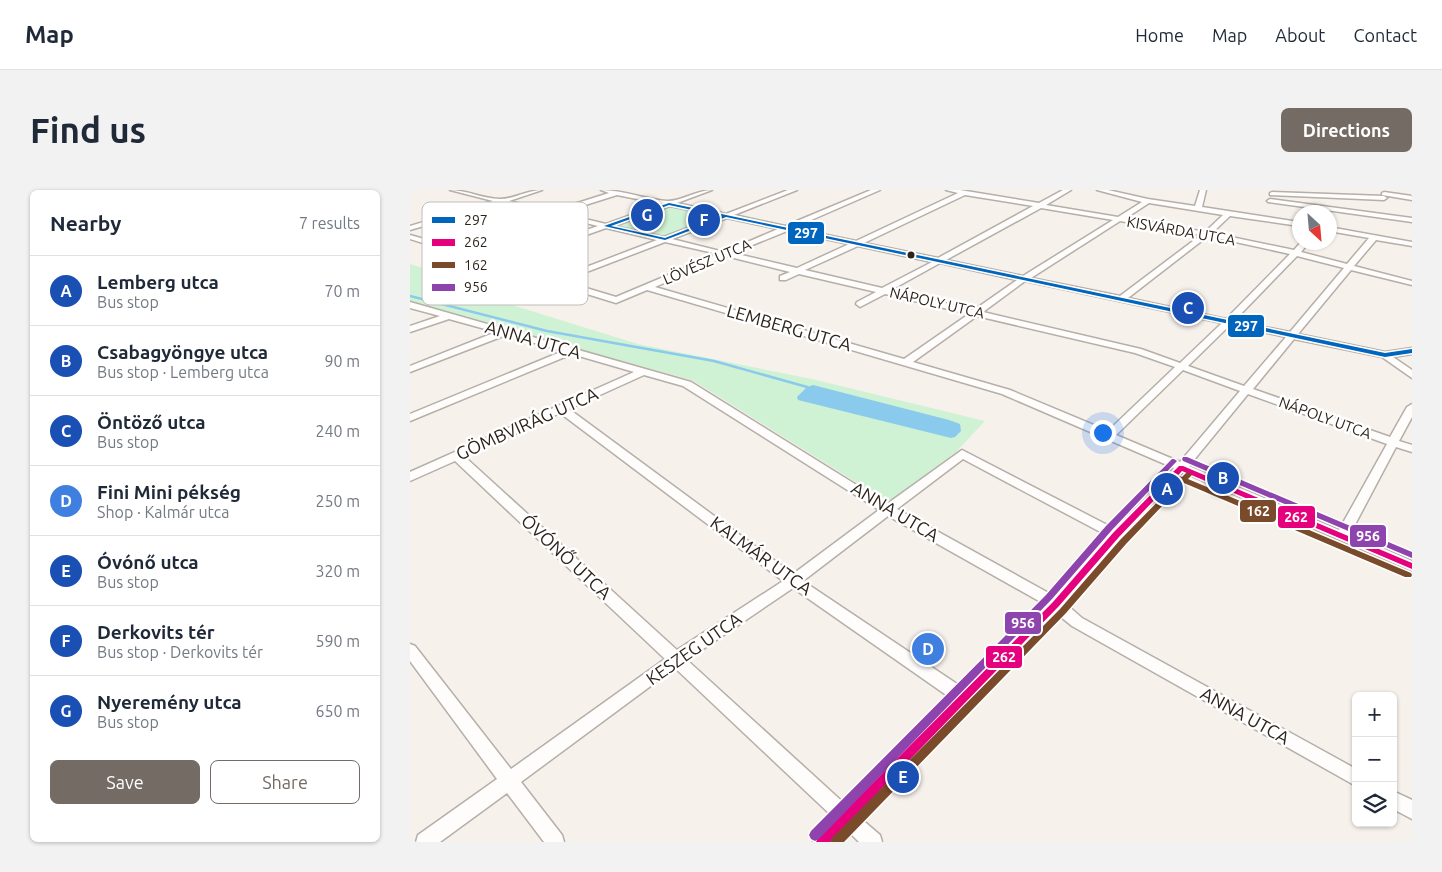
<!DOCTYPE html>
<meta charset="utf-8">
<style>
body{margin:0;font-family:Ubuntu,sans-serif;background:#f2f2f3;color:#1f2937}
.controls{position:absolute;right:15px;bottom:15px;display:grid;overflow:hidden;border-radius:8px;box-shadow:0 1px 4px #0004}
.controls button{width:45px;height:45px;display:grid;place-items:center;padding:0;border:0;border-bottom:1px solid #e0e1e3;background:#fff;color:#1f2937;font:25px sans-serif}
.compass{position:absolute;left:882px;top:15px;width:45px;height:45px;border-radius:50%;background:#fff;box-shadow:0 1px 4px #0004;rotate:154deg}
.you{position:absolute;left:692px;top:242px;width:18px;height:18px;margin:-12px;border:4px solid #fff;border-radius:50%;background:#1a73e8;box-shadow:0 0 0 8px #1a73e833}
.badge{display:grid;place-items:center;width:32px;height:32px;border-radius:50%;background:#746b64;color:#fff;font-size:16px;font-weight:700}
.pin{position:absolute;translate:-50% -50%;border:2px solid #fff;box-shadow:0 1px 5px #0006}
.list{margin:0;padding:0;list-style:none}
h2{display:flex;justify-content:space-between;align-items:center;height:65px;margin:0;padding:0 20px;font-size:21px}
h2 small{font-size:16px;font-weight:400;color:#747a83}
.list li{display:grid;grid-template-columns:32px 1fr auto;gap:15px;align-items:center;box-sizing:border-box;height:70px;padding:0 20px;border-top:1px solid #e0e1e3}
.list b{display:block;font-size:19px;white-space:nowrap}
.list p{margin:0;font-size:16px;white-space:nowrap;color:#747a83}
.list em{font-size:16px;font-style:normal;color:#747a83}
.actions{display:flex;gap:10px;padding:15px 20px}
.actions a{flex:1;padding:11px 0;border:1px solid #746b64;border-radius:8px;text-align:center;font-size:18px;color:#746b64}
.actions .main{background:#746b64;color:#fff}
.icon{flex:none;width:28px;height:28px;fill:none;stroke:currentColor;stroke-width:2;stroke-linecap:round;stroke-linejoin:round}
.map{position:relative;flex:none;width:1002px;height:652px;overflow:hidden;border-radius:8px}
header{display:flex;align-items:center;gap:30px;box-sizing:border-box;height:70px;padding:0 25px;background:#fff;border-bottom:1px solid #e0e1e3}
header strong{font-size:24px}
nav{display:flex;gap:28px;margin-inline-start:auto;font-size:18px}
.intro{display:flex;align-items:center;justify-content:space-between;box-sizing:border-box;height:120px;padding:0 30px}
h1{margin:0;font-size:35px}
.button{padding:12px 22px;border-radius:8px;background:#746b64;color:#fff;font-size:18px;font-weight:700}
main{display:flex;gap:30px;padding:0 30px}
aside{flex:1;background:#fff;border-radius:8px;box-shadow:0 1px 4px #0004}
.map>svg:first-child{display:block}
.green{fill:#d0f2d4}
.water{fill:#8acaed}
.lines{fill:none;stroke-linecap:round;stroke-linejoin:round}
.stream{stroke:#8acaed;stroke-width:2.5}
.minor-casing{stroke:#b6aea8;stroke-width:3}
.minor{fill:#fefdfc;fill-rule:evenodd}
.bus-1-casing{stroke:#fff;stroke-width:3}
.bus-2-casing{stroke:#fff;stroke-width:3}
.bus-3-casing{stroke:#fff;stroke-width:3}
.bus-4-casing{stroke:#fff;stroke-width:3}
.bus-1{fill:#0065bd;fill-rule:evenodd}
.bus-2{fill:#e5007d;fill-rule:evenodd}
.bus-3{fill:#7a4b2a;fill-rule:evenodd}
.bus-4{fill:#8e44ad;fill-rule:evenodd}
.bus-dot{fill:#2e231a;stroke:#fff;stroke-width:2}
.labels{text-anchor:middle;stroke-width:5;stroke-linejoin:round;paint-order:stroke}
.far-street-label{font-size:15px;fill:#2e231a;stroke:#fff}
.street-label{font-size:18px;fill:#2e231a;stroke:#fff}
.key{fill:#fff;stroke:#c0bdba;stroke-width:1}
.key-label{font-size:14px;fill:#2e231a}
.line-badge{stroke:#fff;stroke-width:2}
.badge-label{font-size:14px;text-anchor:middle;font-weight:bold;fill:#fff}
</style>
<header>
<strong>Map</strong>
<nav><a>Home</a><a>Map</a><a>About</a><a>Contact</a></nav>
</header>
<div class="intro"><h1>Find us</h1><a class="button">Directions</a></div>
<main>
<aside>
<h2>Nearby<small>7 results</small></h2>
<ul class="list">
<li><span class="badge" style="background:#1a4fb4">A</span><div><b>Lemberg utca</b><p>Bus stop</p></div><em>70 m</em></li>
<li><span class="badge" style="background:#1a4fb4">B</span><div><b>Csabagyöngye utca</b><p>Bus stop · Lemberg utca</p></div><em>90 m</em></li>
<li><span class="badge" style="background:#1a4fb4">C</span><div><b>Öntöző utca</b><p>Bus stop</p></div><em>240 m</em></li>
<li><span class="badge" style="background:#3f7fe0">D</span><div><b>Fini Mini pékség</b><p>Shop · Kalmár utca</p></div><em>250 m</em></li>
<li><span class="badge" style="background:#1a4fb4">E</span><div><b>Óvónő utca</b><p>Bus stop</p></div><em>320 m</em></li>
<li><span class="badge" style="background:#1a4fb4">F</span><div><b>Derkovits tér</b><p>Bus stop · Derkovits tér</p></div><em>590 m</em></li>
<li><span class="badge" style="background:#1a4fb4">G</span><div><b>Nyeremény utca</b><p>Bus stop</p></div><em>650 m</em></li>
</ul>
<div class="actions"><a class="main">Save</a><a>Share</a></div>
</aside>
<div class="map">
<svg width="1002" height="652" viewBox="0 0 1002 652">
<rect width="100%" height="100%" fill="#f7f1ec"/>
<path class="green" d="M262 15 294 22 276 30 293 34 257 48 202 35Z
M0 74 22 81 57 101 228 154 402 189 575 231 546 262 478 312 282 190 0 113Z"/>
<path class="water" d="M403 195 539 230 550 234 551 241 545 247 541 248 388 210 387 207 397 197Z"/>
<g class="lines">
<path class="stream" d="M0 106 137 141 304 171 397 197"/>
<defs>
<path id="minor" d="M40 0C57 0 73 9 90 9 104 9 118 0 132 0L99 11 142 21 199 3 191 0C214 0 234 9 257 11 270 12 287 0 302 0L267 13 316 24 378 0H387L324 25 375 36 461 0H470L383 38 446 51 548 3 536 0H550L629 13 653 0H661L636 15 708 27 732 12 687 0H698L738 9 785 16 790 0H796L792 17 889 32V36L820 26 802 43 884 60 891 52H899L891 62 937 74 959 48 919 41V37L1002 52V56L966 50 944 76 1002 91V95L941 80 888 144 975 162 1002 158V164L983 167 1002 180V188L972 167 884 149 843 199 980 247 997 217 1002 214V227L989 251 1002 255V262L986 257 940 344 1002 371V381L773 282 711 348 655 413 672 428 946 579V596L662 436 646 423 449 627 470 645 472 652H449L437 640 425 652H403L405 645 423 627 265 478 111 592 152 645 154 652H134L97 603 30 652H6L8 645 87 589 0 471V454L5 456 101 579 255 469 45 271 0 291V282L224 182 162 164 0 231V224L153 161 96 145 0 182V176L86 142 39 129 0 142V136L30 126 0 118V112L281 192 477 314 552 260 705 339 764 278 592 204 237 100 206 113 0 49V45L35 55 134 24 91 13 0 40V36L83 11ZM207 5 252 14 196 34 150 23ZM555 5 623 16 528 68 454 53ZM739 13 813 25 795 42 716 28ZM260 16 309 26 254 47 204 36ZM631 18 703 30 613 86 536 70ZM143 25 188 36 87 71 43 58ZM317 28 368 39 314 62 262 49ZM710 31 791 45 710 106 621 88ZM196 38 247 50 145 89 95 74ZM377 41 439 54 387 78 323 63ZM798 46 880 64 816 129 718 108ZM255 52 308 64 206 107 153 91ZM448 56 522 72 472 98 395 80ZM316 66 380 82 370 86V90H376L389 84 466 102 447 112 446 114 450 117 475 104 559 124 494 169 245 97ZM887 66 934 78 880 142 824 131ZM530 73 607 90 564 120 481 100ZM615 91 812 133 770 173 731 159 573 122ZM567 126 725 163 765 177 698 241 600 200 503 172ZM820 135 876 147 834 196 778 176ZM773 180 830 201 770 272 706 245ZM234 185 273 196 469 320 383 384 159 219ZM838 204 977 254 929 340 779 276ZM150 223 373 391 267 460 55 267ZM553 269 698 346 644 406 487 319ZM478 326 636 415 553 498 393 391ZM383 398 542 509 436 615 277 470Z
M862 2 974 6 977 8 974 10 860 5V3Z
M974 2 1002 6V10L972 5V3Z
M860 9 1002 28V32L858 12 857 11Z
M983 601 1002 610V629L983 619Z"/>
</defs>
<use href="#minor" class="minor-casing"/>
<use href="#minor" class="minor"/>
<defs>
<path id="bus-1" d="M259 13 975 163 1002 159V163L975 167 316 27 255 50 194 36ZM259 15 311 26 255 48 201 36Z"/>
<path id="bus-2" d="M769 276H773L1002 373V379L772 281 709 347 649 416 420 652H406L408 648 643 412 703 343Z"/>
<path id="bus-3" d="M776 283H780L782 285 778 289 1001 383 1002 385 1001 387H995L774 293 716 354 656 423 434 652H420L422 648 650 419 710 350 769 290 763 287 765 285H767L772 287Z"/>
<path id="bus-4" d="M773 267H777L1002 362V368L773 271 772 269Z
M762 269H764L767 271 702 340 642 409 409 649 405 651 401 649 399 645 401 641 636 405 696 336Z"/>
</defs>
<use href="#bus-1" class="bus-1-casing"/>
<use href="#bus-2" class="bus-2-casing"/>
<use href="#bus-3" class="bus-3-casing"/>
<use href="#bus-4" class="bus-4-casing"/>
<use href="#bus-1" class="bus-1"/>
<use href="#bus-2" class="bus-2"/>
<use href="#bus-3" class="bus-3"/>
<use href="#bus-4" class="bus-4"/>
</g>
<circle class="bus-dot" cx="501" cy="65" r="4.5"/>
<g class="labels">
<g class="far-street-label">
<text transform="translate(771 41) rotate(10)" y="5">KISVÁRDA UTCA</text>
<text transform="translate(297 72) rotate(-23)" y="5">LÖVÉSZ UTCA</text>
<text transform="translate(527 113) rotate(13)" y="5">NÁPOLY UTCA</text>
<text transform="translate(915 228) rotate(20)" y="5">NÁPOLY UTCA</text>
</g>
<g class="street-label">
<text transform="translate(379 138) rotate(16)" y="6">LEMBERG UTCA</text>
<text transform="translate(123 150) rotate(16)" y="6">ANNA UTCA</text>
<text transform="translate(117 234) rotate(-24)" y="6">GÖMBVIRÁG UTCA</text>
<text transform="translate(485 322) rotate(31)" y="6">ANNA UTCA</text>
<text transform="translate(351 366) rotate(36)" y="6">KALMÁR UTCA</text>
<text transform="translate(156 367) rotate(43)" y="6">ÓVÓNŐ UTCA</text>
<text transform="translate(284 459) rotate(-35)" y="6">KESZEG UTCA</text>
<text transform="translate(835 526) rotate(29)" y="6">ANNA UTCA</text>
</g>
</g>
<rect x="12" y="12" width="166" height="103" rx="8" class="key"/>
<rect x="22" y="27" width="23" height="6" fill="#0065bd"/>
<rect x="22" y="49" width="23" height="7" fill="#e5007d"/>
<rect x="22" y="72" width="23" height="6" fill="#7a4b2a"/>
<rect x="22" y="94" width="23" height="7" fill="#8e44ad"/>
<g class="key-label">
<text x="54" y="35">297</text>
<text x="54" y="57">262</text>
<text x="54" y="80">162</text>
<text x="54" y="102">956</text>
</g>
<g class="line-badge">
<rect x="377" y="31" width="38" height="24" rx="5" fill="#0065bd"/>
<rect x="817" y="124" width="38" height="24" rx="5" fill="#0065bd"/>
<rect x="829" y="309" width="38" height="24" rx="5" fill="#7a4b2a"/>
<rect x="867" y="315" width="39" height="24" rx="5" fill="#e5007d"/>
<rect x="939" y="334" width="38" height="24" rx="5" fill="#8e44ad"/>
<rect x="594" y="421" width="38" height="24" rx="5" fill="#8e44ad"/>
<rect x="575" y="455" width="38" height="24" rx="5" fill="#e5007d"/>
</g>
<g class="badge-label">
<text x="396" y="48">297</text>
<text x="836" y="141">297</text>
<text x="848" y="326">162</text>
<text x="886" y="332">262</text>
<text x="958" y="351">956</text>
<text x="613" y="438">956</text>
<text x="594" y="472">262</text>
</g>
</svg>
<div class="controls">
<button>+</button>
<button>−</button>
<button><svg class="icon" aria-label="layers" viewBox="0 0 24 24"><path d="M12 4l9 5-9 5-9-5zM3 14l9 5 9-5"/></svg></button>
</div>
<svg class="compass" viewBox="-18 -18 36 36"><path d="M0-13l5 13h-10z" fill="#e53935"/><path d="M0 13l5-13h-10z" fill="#747a83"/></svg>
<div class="you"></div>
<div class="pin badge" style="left:757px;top:299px;background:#1a4fb4">A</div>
<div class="pin badge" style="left:813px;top:288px;background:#1a4fb4">B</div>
<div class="pin badge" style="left:778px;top:118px;background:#1a4fb4">C</div>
<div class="pin badge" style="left:518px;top:459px;background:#3f7fe0">D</div>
<div class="pin badge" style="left:493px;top:587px;background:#1a4fb4">E</div>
<div class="pin badge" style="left:294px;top:30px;background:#1a4fb4">F</div>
<div class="pin badge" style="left:237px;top:25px;background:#1a4fb4">G</div>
</div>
</main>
